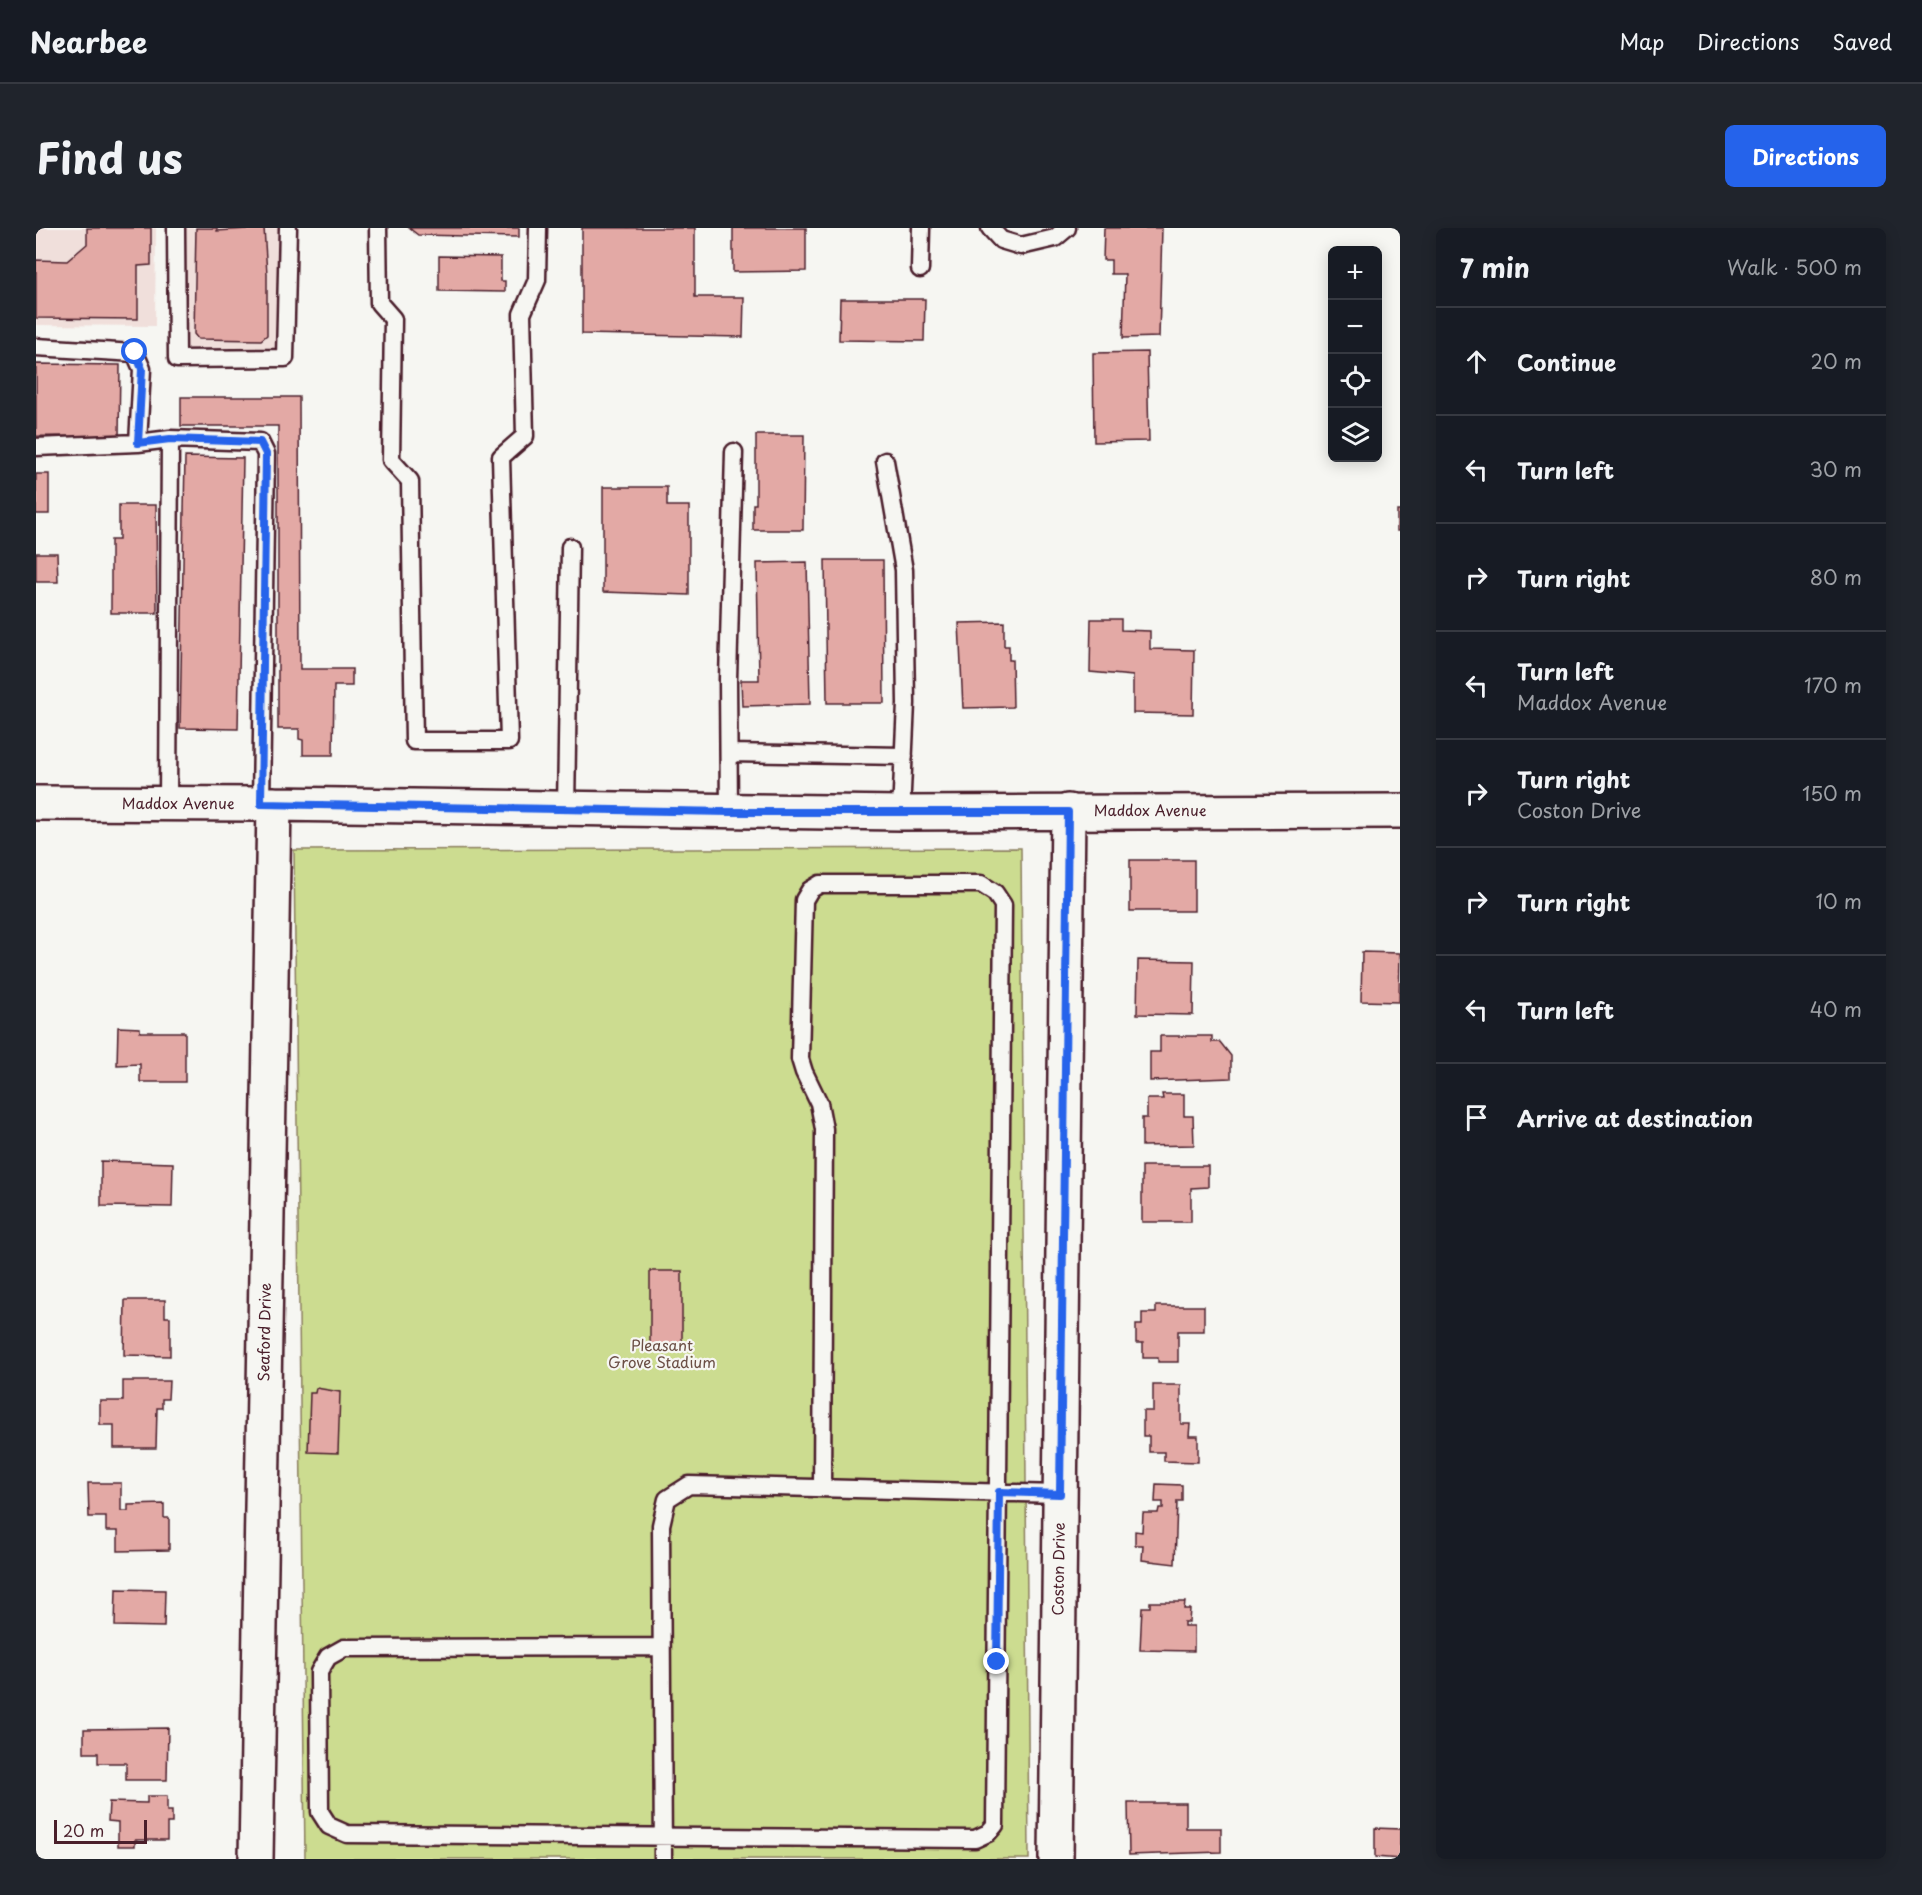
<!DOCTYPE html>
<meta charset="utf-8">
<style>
body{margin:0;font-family:"Playpen Sans",sans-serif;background:#20242c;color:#f1f3f6}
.controls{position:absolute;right:18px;top:18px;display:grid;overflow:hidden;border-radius:9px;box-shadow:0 3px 15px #0003}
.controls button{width:54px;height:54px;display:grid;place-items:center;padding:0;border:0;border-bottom:2px solid #363941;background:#171b24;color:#f1f3f6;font:30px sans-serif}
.scale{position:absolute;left:18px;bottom:15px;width:93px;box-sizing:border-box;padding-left:6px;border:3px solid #4a1f2b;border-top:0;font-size:16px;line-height:21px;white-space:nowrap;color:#4a1f2b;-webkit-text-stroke:4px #f6f6f2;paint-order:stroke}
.stop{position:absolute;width:18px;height:18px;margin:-14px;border:4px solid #2563eb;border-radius:50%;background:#fff}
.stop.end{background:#2563eb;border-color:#fff;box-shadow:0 2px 6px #0008}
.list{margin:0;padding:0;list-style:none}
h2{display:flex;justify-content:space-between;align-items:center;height:78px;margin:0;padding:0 24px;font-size:26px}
h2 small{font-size:20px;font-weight:400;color:#9ea1a6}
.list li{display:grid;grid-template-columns:39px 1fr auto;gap:18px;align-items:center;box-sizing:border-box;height:108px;padding:0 24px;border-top:2px solid #363941}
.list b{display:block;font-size:22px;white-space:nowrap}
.list p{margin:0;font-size:20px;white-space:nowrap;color:#9ea1a6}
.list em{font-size:20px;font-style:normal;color:#9ea1a6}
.icon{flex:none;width:33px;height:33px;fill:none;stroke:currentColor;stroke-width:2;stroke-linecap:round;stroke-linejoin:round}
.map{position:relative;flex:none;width:1364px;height:1631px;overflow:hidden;border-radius:9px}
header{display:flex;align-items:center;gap:36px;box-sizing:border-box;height:84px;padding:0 30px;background:#171b24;border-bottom:2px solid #363941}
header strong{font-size:28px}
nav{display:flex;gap:33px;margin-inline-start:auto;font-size:21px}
.intro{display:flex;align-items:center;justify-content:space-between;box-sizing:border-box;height:144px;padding:0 36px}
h1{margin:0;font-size:42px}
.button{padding:15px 27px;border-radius:9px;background:#2563eb;color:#fff;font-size:21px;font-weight:700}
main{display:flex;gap:36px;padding:0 36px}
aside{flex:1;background:#171b24;border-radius:9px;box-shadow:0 3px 15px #0003}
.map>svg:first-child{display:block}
.built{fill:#f0dfdb}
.green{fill:#ccdc90;stroke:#8b7e5e;stroke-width:1.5}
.building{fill:#e3a9a5;stroke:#4a1f2b;stroke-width:1.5}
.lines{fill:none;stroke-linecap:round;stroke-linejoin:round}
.lane-casing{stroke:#4a1f2b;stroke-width:21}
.street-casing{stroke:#4a1f2b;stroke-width:38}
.lane{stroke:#f6f6f2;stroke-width:16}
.street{stroke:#f6f6f2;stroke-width:33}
.route{stroke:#2563eb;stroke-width:8}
.labels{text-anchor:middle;stroke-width:4.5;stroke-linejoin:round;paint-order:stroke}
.street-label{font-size:15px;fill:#4a1f2b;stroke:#f6f6f2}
.park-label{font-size:15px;fill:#6a4e44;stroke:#f6f6f2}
</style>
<header>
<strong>Nearbee</strong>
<nav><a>Map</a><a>Directions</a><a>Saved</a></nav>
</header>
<div class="intro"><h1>Find us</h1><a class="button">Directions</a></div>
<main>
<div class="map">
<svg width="1364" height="1631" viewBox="0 0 1364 1631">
<rect width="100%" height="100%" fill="#f6f6f2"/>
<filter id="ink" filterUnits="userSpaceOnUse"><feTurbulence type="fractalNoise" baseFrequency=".0167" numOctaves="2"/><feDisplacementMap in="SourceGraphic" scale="12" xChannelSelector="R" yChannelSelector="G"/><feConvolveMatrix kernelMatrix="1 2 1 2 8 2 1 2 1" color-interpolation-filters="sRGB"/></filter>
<g filter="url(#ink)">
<path class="built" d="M0 0H120L119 98 0 97Z
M146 0H248L247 127 145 128Z"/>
<path class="green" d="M985 620 993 1631H269L258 622Z"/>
<path class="building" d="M51 0H115V37L102 38V91L0 90V32L31 33 51 16Z
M160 0H181V3L228 0 231 46V107L225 112 162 111 158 106Z
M373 0H483V9L382 7Z
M546 0H659V69H708L707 109 546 106Z
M697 0H770V43L697 44Z
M1068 0H1126L1123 109 1087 110 1089 46H1075V32H1067Z
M403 28 465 29V53H469V64L403 63Z
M804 71H889L888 113 803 112Z
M1111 124 1113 213 1058 214 1057 125Z
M0 136 84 137 83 209 0 208Z
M145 169H263L264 441H316V458H298L297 527H267V512L263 511V501H242V198H145Z
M720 207H768L767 302H717V276H720Z
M149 229 207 230 202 501 144 500Z
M0 246H13V286H0Z
M567 259H631V278H653V367L567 364Z
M83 277H120L121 385H75V312H83Z
M1361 283H1364V303H1361Z
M0 325H21L22 354H0Z
M789 332H847L848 475H791Z
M771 334 774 476 706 478 705 452H723L721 335Z
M1055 391H1085V402L1114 403V421L1158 422 1157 486 1097 485V448L1054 444Z
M968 394V418H973V432H976L977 479 927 480 923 395Z
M1094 632H1158V683H1094Z
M1326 724 1364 725 1363 774 1325 773Z
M1102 732 1158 733 1157 787 1101 786Z
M82 799 104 800V804H149V854H104V836L81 837Z
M1124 808H1176V814H1184L1195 828V850L1114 853V824H1124Z
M1126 866H1148V888H1157L1158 917 1106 918V890H1111V871H1127Z
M65 933 137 935 136 979 65 978Z
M1106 938H1172V959L1155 960V994H1106Z
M614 1043H646V1117H614Z
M89 1072H129V1089H134V1128L88 1127Z
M1120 1078H1168V1103H1142V1134H1122V1130H1107V1115H1100V1097H1106V1085H1120Z
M87 1153H133L132 1171H126V1180H121L120 1220H78V1197H64V1173H87Z
M1117 1157H1145V1196H1154L1153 1208H1162V1234L1128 1233V1224H1113V1208H1107V1183H1117Z
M280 1160 304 1164 302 1225 272 1224 274 1165H279Z
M52 1255H85V1283H92V1277L128 1276V1290H133V1322L82 1323V1303H70V1289H53Z
M1120 1256 1146 1257V1273H1141L1139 1336 1106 1332 1107 1317H1099V1303L1106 1304 1107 1285H1122L1123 1280H1127V1274H1119Z
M80 1361 129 1362 128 1399 79 1398Z
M1114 1374H1149L1148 1381H1154L1153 1394H1148V1398H1158V1423L1104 1422 1106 1379H1114Z
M132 1500 131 1552H90V1535H62V1525H48V1501Z
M111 1568H131V1583H136V1595H131V1612H99V1618H82V1594L72 1593 73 1574 111 1575Z
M1092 1575H1150V1600H1185V1624L1093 1627Z
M1339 1600 1364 1601V1631L1339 1629Z"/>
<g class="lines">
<defs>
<path id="lane" d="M140 0 141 131 249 130 252 0
M342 0 343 75 357 91 355 232 374 253 378 513H473L465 229 489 208 486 86 501 52 502 0
M954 0 965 12 985 18 1019 10 1031 0
M884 41 885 0
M0 119 99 125 106 141 102 215
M134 211 224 214 230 226 225 576
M0 219 102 215 134 211 132 576
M849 233 868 342 870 475 865 585
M694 525 868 528
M530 581 534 319
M693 584 692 452 698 224
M625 1419 308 1420 292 1429 283 1444 284 1584 293 1598 311 1606 939 1611 952 1605 959 1597 967 677 959 665 945 656H784L774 662 768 672 764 831 768 844 783 875 788 901 786 1260
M627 1631 625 1297 631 1271 653 1257 1024 1266"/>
<path id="street" d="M0 575 238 576 865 585 1364 583
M220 1631 238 576
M1020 1631 1032 583"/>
</defs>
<use href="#lane" class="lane-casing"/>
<use href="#street" class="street-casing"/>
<use href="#lane" class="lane"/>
<use href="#street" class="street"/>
</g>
</g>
<g class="lines" filter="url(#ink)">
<path class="route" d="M99 124 106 141 102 215 134 211 224 214 230 226 225 576 693 584H1032L1024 1266 963 1264 961 1434"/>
</g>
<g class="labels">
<g class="street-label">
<text x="142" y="581">Maddox Avenue</text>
<text x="1114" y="588">Maddox Avenue</text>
<text transform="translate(229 1104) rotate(-89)" y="5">Seaford Drive</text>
<text transform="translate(1023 1341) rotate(-89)" y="5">Coston Drive</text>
</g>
<g class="park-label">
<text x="626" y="1123">Pleasant<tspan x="626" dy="17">Grove Stadium</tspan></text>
</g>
</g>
</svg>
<div class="controls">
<button>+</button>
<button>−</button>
<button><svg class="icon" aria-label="locate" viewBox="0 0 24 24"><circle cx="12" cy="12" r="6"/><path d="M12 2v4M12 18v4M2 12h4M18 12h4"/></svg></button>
<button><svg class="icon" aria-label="layers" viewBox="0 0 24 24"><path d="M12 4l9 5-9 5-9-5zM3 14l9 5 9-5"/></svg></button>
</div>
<div class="scale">20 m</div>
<div class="stop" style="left:99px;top:124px"></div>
<div class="stop end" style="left:961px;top:1434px"></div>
</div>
<aside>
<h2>7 min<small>Walk · 500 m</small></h2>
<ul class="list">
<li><svg class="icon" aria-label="ahead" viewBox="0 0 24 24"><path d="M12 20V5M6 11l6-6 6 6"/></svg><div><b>Continue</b></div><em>20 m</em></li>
<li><svg class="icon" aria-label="left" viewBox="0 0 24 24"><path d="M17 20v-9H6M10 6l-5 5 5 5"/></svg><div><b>Turn left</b></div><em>30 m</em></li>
<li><svg class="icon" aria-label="right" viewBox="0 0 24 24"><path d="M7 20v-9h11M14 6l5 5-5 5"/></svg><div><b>Turn right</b></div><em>80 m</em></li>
<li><svg class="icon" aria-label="left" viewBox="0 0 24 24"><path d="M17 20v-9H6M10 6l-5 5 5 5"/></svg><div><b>Turn left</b><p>Maddox Avenue</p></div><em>170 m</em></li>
<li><svg class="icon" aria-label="right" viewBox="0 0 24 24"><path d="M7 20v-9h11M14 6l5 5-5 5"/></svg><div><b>Turn right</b><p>Coston Drive</p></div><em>150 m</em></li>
<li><svg class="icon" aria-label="right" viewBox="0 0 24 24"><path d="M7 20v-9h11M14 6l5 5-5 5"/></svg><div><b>Turn right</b></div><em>10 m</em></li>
<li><svg class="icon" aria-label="left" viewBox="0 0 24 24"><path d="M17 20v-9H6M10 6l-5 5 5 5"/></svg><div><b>Turn left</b></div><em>40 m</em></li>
<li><svg class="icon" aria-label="arrive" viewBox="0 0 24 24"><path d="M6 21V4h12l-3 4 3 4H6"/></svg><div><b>Arrive at destination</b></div></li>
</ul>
</aside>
</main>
